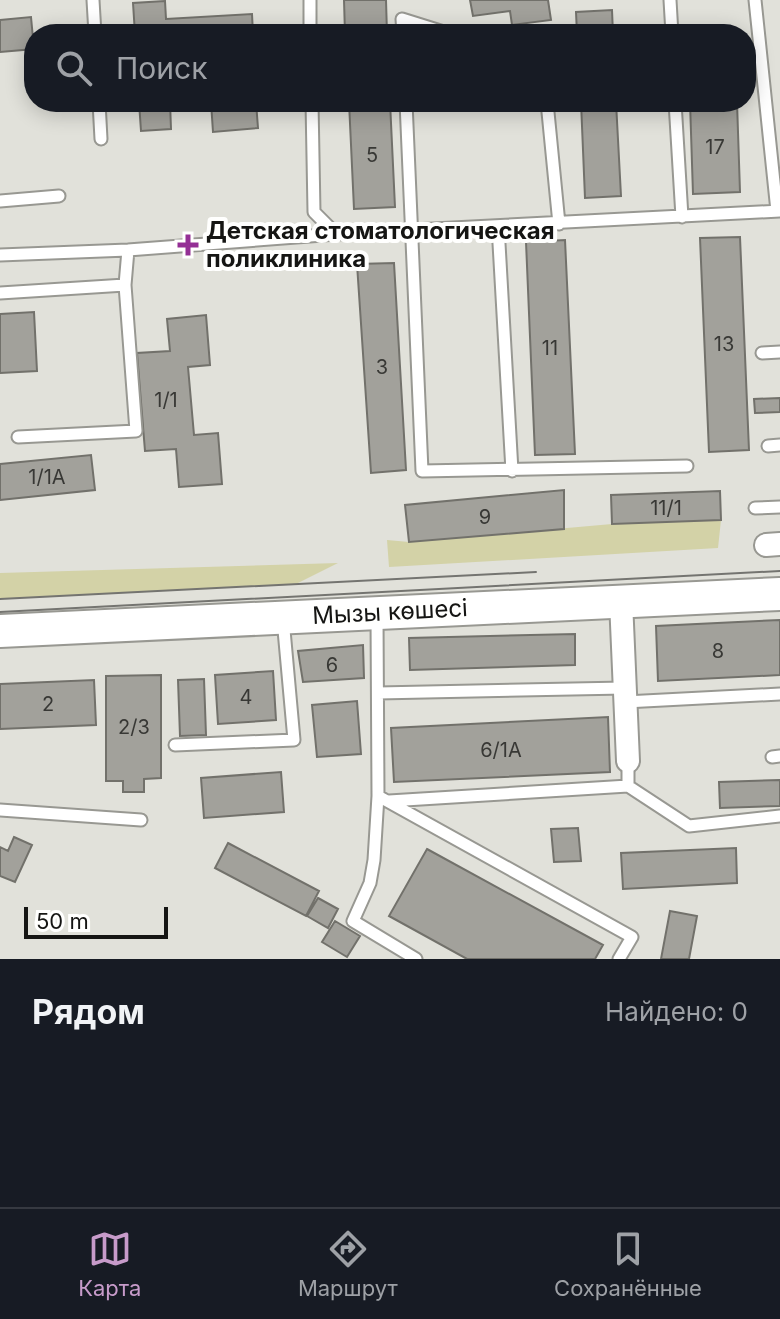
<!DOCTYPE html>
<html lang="ru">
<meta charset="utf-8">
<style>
body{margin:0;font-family:Inter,sans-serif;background:#20242c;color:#f1f3f6}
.scale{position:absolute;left:24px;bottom:20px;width:144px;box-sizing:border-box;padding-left:8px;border:4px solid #151513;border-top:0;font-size:22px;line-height:28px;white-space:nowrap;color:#151513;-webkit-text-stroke:6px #fffffe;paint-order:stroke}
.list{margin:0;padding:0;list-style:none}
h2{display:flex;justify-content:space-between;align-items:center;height:104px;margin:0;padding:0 32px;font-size:34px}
h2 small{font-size:26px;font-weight:400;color:#9ea1a6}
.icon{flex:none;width:44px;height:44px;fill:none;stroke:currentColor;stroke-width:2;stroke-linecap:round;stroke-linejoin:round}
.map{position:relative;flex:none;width:780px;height:959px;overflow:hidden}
.search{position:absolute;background:#171b24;box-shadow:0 4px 20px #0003;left:24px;right:24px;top:24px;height:88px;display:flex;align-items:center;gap:20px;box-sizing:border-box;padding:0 28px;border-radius:32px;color:#9ea1a6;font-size:30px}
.sheet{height:248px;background:#171b24}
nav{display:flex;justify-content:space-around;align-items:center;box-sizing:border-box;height:112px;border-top:2px solid #363941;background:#171b24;font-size:22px;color:#9ea1a6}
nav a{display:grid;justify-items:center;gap:4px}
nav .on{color:#c79bca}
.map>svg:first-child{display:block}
.green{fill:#d3d2a7}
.building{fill:#a2a19b;stroke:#72716b;stroke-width:2}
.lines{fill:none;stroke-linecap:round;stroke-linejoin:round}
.service-casing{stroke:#989892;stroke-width:15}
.minor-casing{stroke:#989892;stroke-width:26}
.secondary-casing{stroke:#989892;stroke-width:36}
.service{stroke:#fff;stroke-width:11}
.minor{stroke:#fff;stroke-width:22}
.secondary{stroke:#fff;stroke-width:32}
.tram{stroke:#747470;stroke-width:2}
.poi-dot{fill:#942f95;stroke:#fffffe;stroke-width:3}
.labels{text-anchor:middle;stroke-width:8;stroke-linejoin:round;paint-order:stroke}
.number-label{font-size:20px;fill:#383835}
.poi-label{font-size:24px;font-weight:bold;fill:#151513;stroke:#fffffe;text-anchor:start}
.street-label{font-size:24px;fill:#151513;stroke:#fffffe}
</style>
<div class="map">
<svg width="780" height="959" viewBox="0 0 780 959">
<rect width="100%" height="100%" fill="#e1e1da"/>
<path class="green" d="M721 520 718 548 389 567 387 540 409 542 612 524Z
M338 563 296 584 0 599V573Z"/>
<path class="building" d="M344 0H386L387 34H345Z
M470 0H548L551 20 512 25 510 11 473 16Z
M165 1 166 19 252 14 253 34H135L133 3Z
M612 10 613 34H577L576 12Z
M31 17 34 49 0 52V20Z
M139 102H170L171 129 141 131Z
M211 102H256L258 128 213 132Z
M349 102H390L395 207 354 209Z
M581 102H616L621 196 585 198Z
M690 102H737L740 192 693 194Z
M740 237 749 450 709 452 700 238Z
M565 240 575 454 535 455 526 242Z
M394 263 406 470 371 473 357 264Z
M34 312 37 371 0 373V314Z
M206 315 210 365 188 367 194 435 218 433 222 484 179 487 176 449 145 451 137 353 170 351 167 319Z
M780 398V412L755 413 754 399Z
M91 455 95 490 0 500V464Z
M564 490V529L409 542 405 505Z
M720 491 721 520 612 524 611 495Z
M780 620V675L658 681 656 626Z
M575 634V665L410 670 409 638Z
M363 645 364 678 303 682 298 651Z
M273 671 276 720 218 724 215 675Z
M161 675V778L144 779V792H123V781H106V676Z
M204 679 206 735 180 736 178 680Z
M94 680 96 725 0 729V684Z
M357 701 361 754 317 757 312 705Z
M608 717 610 772 394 782 391 728Z
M281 772 284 812 204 818 201 778Z
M780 780V806L720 808 719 782Z
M578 828 581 861 554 862 551 829Z
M14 837 32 845 15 882 0 876V847L8 851Z
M228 843 319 891 306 916 215 868Z
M736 848 737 883 623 889 621 853Z
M427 849 603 945 595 959H467L389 916Z
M318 898 338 909 328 928 307 916Z
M670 911 697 916 689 959H661Z
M335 921 360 936 347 957 322 942Z"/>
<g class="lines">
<defs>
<path id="service" d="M93 0 95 34
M310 0V34
M670 0 672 34
M755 0 777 211
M403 34 402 19 450 34
M99 102 101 139
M312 102 314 212 336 234 780 211
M406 102 422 471 687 466
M547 102 559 224
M675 102 682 217
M0 201 59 196
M498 226 512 471
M0 255 128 250 336 234
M0 293 125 285 128 250
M762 353 780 352
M18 437 136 431 125 285
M768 446 780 445
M755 508 780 507
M377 617 378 796 374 860 370 883 353 921 416 959
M378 693 624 688
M625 702 780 694
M175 745 294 740 283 619
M772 757 780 756
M628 761V786L689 826 780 816
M378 796 632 937 619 959
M389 801 628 786
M0 810 141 820"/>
<path id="minor" d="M766 545 780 544
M621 601 628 761"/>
<path id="secondary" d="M0 631 780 594"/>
</defs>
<use href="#service" class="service-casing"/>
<use href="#minor" class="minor-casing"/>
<use href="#secondary" class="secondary-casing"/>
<use href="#service" class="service"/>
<use href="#minor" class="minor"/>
<use href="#secondary" class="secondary"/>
<path class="tram" d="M0 599 536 572
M0 612 780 571"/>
</g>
<path class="poi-dot" d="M184 233h8v8h8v8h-8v8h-8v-8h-8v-8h8z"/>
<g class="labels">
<g class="number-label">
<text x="715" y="154">17</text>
<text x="372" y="162">5</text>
<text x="724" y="351">13</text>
<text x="550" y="355">11</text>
<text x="382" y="374">3</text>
<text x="166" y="407">1/1</text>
<text x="47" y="484">1/1А</text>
<text x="666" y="515">11/1</text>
<text x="485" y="524">9</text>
<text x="718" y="658">8</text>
<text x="332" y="672">6</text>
<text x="246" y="704">4</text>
<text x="48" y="711">2</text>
<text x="134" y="734">2/3</text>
<text x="501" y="757">6/1А</text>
</g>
<g class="poi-label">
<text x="206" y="239">Детская стоматологическая<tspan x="206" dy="28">поликлиника</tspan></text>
</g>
<g class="street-label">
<text transform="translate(390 612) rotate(-3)" y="8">Мызы көшесі</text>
</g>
</g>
</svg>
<div class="scale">50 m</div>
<div class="search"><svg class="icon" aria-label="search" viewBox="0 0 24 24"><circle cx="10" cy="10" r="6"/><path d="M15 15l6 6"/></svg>Поиск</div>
</div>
<section class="sheet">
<h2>Рядом<small>Найдено: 0</small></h2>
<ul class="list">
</ul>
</section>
<nav>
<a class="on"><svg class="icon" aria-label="map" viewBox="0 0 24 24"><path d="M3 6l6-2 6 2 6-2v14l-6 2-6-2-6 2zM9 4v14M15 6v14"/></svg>Карта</a>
<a><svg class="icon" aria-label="directions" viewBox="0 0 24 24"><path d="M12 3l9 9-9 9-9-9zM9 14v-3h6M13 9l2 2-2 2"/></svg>Маршрут</a>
<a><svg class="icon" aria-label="saved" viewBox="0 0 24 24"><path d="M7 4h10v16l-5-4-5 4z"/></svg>Сохранённые</a>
</nav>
